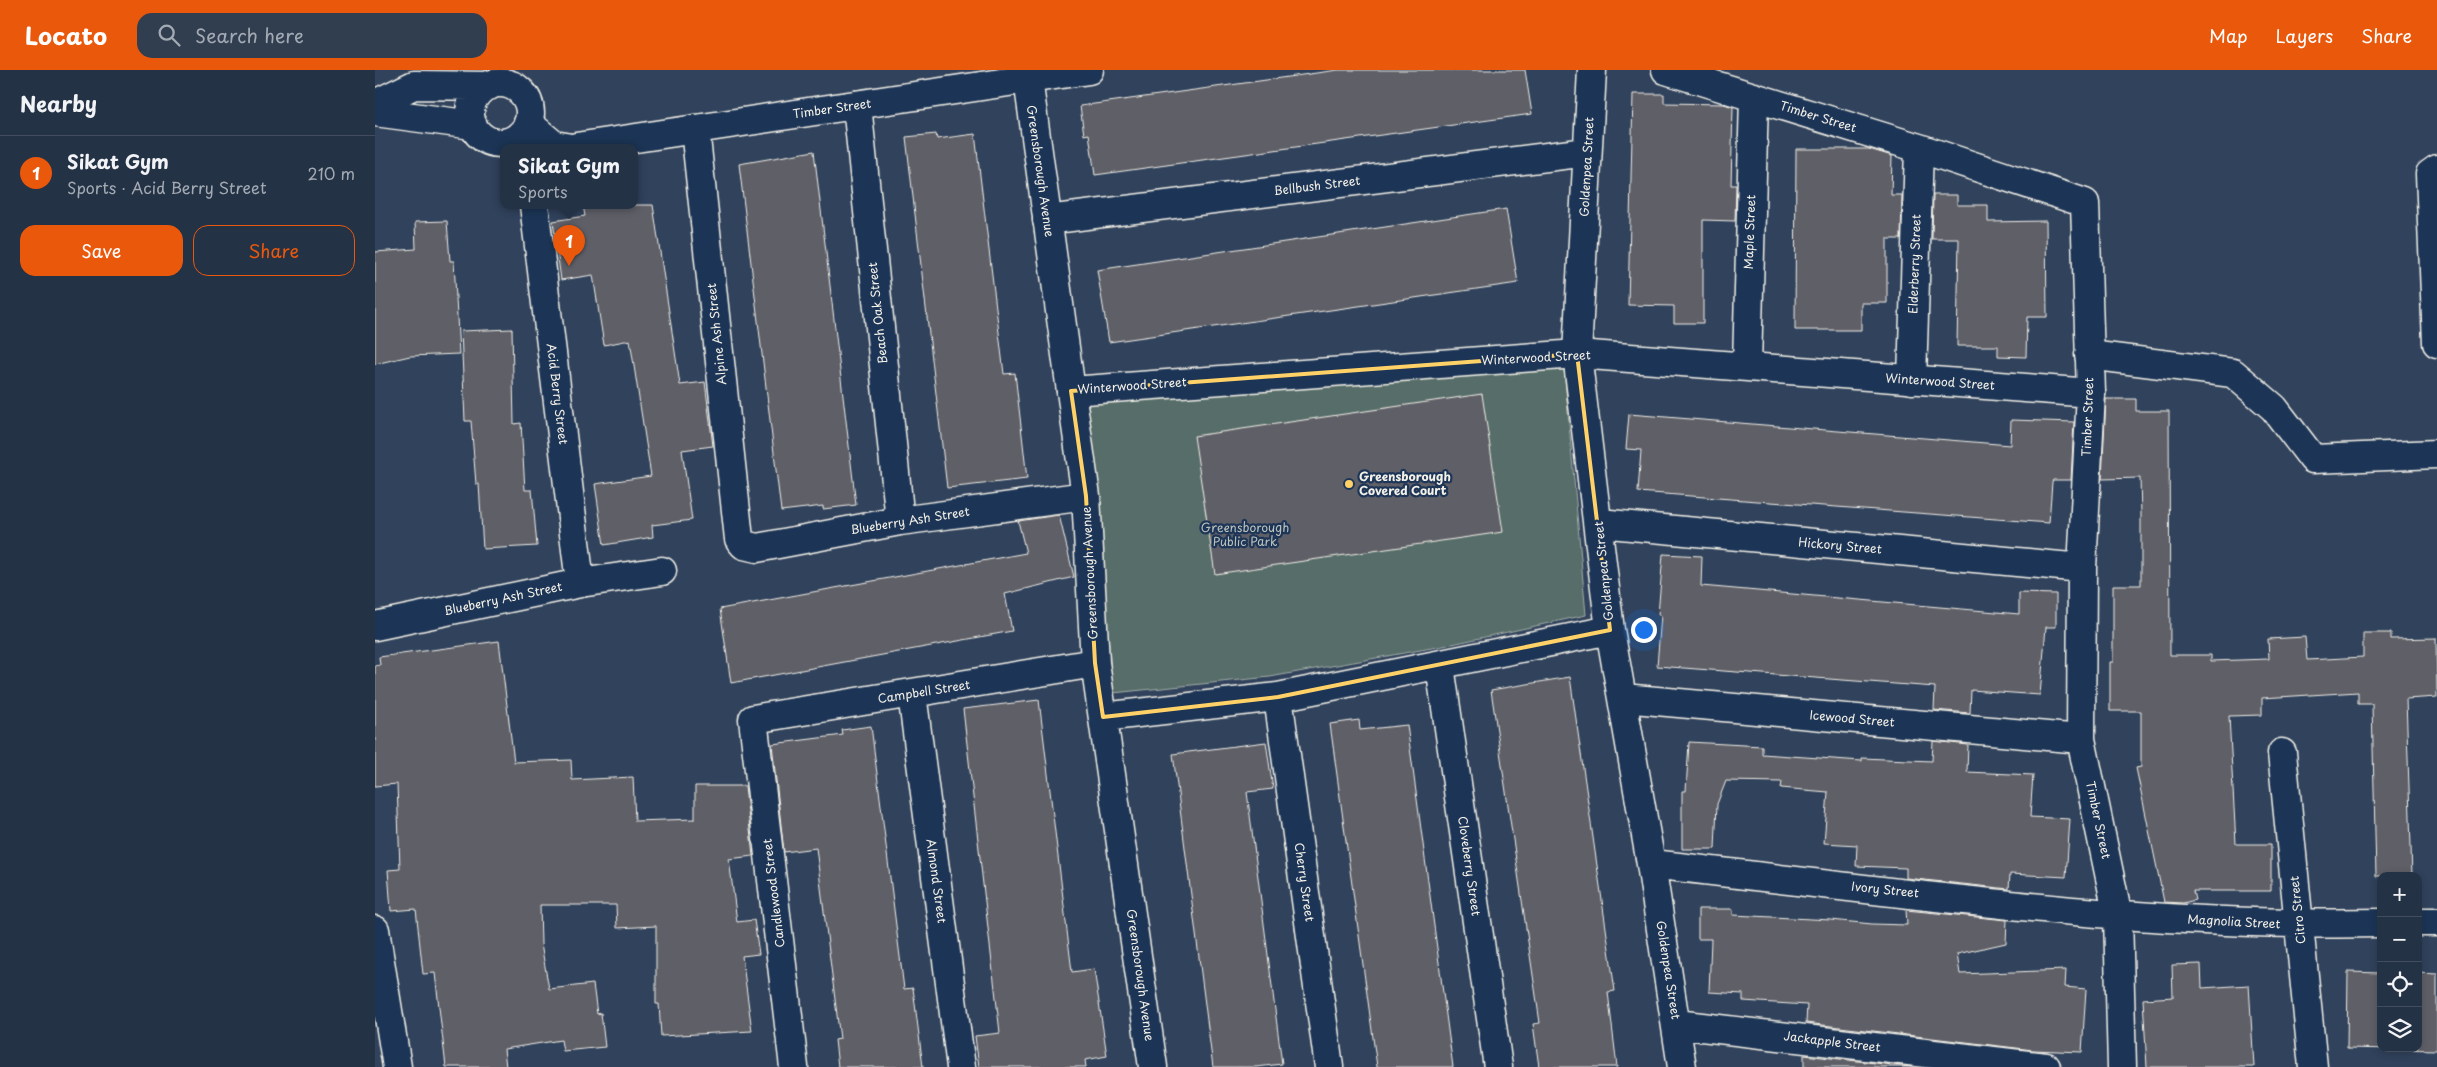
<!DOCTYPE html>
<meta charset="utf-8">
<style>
body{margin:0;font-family:"Playpen Sans",sans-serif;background:#303e50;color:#f1f3f6}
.controls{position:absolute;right:15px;bottom:15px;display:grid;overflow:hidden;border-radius:10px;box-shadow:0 2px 8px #0003}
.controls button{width:45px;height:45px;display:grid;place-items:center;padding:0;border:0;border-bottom:1px solid #414d5e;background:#243245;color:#f1f3f6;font:25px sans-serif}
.you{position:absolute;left:1268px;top:559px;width:18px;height:18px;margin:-12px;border:4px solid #fff;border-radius:50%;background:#1a73e8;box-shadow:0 0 0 8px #1a73e833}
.badge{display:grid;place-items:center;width:32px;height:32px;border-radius:50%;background:#ea580c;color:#fff;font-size:16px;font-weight:700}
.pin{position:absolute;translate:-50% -41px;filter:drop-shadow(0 1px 2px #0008)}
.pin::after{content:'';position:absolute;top:26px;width:18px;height:15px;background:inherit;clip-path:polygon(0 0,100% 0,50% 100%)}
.popup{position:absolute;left:125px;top:74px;width:138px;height:65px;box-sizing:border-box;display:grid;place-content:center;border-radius:10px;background:#243245;filter:drop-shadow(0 1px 4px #0005);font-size:16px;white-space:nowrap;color:#a3aab3}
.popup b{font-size:19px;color:#f1f3f6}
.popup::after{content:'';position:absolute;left:50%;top:100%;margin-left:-10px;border:10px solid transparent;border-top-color:#243245}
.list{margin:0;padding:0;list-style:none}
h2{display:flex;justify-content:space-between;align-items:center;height:65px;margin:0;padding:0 20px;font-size:21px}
h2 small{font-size:16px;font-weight:400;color:#a3aab3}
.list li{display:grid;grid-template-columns:32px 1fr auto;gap:15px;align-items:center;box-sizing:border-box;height:75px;padding:0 20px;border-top:1px solid #414d5e}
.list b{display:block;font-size:19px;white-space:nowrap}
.list p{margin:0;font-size:16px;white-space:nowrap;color:#a3aab3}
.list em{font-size:16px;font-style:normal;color:#a3aab3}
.actions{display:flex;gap:10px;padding:15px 20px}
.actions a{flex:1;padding:11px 0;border:1px solid #ea580c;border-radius:15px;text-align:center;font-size:18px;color:#ea580c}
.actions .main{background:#ea580c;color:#fff}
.icon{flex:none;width:28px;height:28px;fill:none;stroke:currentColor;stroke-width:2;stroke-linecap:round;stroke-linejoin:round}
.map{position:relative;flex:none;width:2062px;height:997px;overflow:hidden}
header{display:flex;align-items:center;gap:30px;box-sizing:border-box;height:70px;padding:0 25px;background:#ea580c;color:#fff}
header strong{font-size:24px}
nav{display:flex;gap:28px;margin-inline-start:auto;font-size:18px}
.search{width:350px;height:45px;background:#303e50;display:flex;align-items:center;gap:12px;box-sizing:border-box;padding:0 18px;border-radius:15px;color:#a3aab3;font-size:19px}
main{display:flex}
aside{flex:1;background:#243245}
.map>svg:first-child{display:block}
.green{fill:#576d69;stroke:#a6afa8}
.building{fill:#5e5f68;stroke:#f4f1e8}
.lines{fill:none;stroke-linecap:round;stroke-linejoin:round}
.minor-casing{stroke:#f4f1e8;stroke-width:31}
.tertiary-casing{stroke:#f4f1e8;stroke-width:31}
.secondary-casing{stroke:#f4f1e8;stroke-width:31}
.minor{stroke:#1d3557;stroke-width:28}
.tertiary{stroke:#1d3557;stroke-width:28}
.secondary{stroke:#1d3557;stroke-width:28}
.marked{fill:none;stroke:#ffd166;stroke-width:4;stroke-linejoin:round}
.poi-dot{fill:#ffd166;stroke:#1d3557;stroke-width:2}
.labels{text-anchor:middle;stroke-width:4.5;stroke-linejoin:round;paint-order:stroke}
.street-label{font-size:12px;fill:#f4f1e8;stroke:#1d3557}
.poi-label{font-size:12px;font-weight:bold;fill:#f4f1e8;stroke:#1d3557;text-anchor:start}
.park-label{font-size:12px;fill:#bdc3bc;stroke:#1d3557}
</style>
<header>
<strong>Locato</strong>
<div class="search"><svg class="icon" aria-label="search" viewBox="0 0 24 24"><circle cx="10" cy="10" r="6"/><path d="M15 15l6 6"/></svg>Search here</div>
<nav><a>Map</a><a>Layers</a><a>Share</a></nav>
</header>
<main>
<aside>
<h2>Nearby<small></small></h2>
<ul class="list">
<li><span class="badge">1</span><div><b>Sikat Gym</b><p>Sports · Acid Berry Street</p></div><em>210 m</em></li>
</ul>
<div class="actions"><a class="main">Save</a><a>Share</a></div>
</aside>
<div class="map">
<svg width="2062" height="997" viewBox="0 0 2062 997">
<rect width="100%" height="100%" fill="#30425c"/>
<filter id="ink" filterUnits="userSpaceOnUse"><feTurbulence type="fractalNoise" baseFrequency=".02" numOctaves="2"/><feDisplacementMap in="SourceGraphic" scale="10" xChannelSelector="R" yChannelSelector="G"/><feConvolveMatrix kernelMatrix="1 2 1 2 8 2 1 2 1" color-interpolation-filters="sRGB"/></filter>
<g filter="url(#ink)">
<path class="green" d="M1189 298 1211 545 1068 576 895 607 738 623 712 333Z"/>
<path class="building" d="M963 0H1150L1157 44 720 105 714 64 709 65 705 36Z
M1258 24H1289V33L1349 34 1358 37 1356 115H1361L1360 151 1328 150V253H1299V236L1253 235Z
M561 64 562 69 600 64 629 304 640 303 652 409 572 418 531 67Z
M1421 79H1494L1517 86 1516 125H1527L1526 169H1512V233H1486V260H1420Z
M439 81 481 435 448 439V436L406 441 364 94Z
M1558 125H1582V135H1613V152L1671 151 1672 247H1652L1651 287 1623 286V276H1582L1584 169H1557Z
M208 135H278L305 315 330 312 338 376 307 380 317 450 277 455 278 467 229 475 220 414 276 406 255 270 229 275 218 205 186 210 178 151 210 146Z
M1131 139 1143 213 734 272 722 200Z
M72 151 75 191H79L84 284 35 286 0 294V182L41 179 40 152Z
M137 259 139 354 146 353 150 420H157L162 476 108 479 104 414H101L96 351H90L86 261Z
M1107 324 1128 462 840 504 819 366Z
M1731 329H1761V341H1794L1795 585H1836V591L1894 589 1893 569 1930 567 1932 590 1988 587V563H2016V569L2061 568 2062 627 2031 629 2037 806H2001L1997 634H1983V622L1887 628V645L1854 646 1861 774H1896V821H1818L1820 830 1808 833 1789 832 1761 698 1766 697V641H1735V592H1738V515H1766V445L1765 408 1727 409Z
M1254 344 1635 375 1636 350 1699 352 1696 410H1678L1677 412 1674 453 1263 422 1266 380 1251 379Z
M684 445 699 507 630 524 637 561 356 613 345 539 651 483 643 451Z
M1288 484 1327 486 1326 516 1644 544V523L1681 524V557H1671L1665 625 1596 620 1595 643 1559 640 1560 617 1282 596 1286 545H1283Z
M124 571 139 692 196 690 197 710 258 707 260 751 320 749V716H370L378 786 354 789 362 852 379 850 384 884 367 886 377 961 286 966 284 934H281V856L242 858 241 835H165L166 874 174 919 218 914 222 944 226 943 230 977 188 981 186 970 129 979 131 997H71L60 903 48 904 41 839 16 841 13 800 25 799 22 714 0 716V596L5 595 4 587Z
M1195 607 1240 921 1233 922 1242 997H1164L1158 954 1165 953 1116 620Z
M664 630 697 902 719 899 732 986 710 990 711 997H604L600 966 625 963 588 639Z
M984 650 985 660 1032 655 1078 997H1002L955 654Z
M496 656 529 919 538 918 548 997H463L460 970 465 969 441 778 409 782 397 674 468 665 467 660Z
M1558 671 1593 675 1592 702 1658 705 1655 747 1695 749 1691 807 1635 804 1634 819 1531 808V798L1481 796 1482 775 1449 773 1453 722 1406 718 1407 712 1351 711 1342 734 1340 779H1307V721H1311L1314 672 1387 676V684L1487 691V688L1557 691Z
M891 672 898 719 872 722 907 994 881 997H838L798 684Z
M1323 839H1358V845L1456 850 1497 854 1532 855 1531 840 1632 850 1631 873 1582 884 1585 904 1691 900 1690 917 1711 919 1707 982 1658 980 1431 953 1432 935 1368 931V924L1334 922 1336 869H1323Z
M1826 894 1827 918 1874 915 1879 997H1772L1768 929 1798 927 1797 895Z
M1973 902 2006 903V978H2043V903L2062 904V980L1972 978Z
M1429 985 1536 997H1429Z"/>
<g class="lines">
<defs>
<path id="minor" d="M1217 0 1202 284 1235 560 1276 794 1307 997
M1291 0 1544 78 1710 133 1716 323 1707 498 1706 669 1743 846 1747 997
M653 9 714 0
M482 35 525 451
M320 59 364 469 369 475 382 478 525 451 711 426
M146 64 149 77
M2062 99 2055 104 2062 273
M159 135 205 513
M672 150 1212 82
M1372 296 1379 27
M1537 310 1544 78
M696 321 711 426 720 593 778 997
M1224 453 1707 498
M0 556 205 513 287 501
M1065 596 1123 997
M537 624 586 997
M903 627 954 997
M1248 628 1706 669
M728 647 903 627 1235 560
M1907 683 1938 997
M1276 794C1519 821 1761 858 2006 853
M2043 852H2062
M1301 954 1671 997
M419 997 378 649 720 593"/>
<path id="tertiary" d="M95 43a30 30 0 1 1 60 0a30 30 0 1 1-60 0Z
M0 34 39 15 114 16
M0 42 98 55
M153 53 179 75 191 77
M201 77 653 9 696 321 1202 284 1716 323
M1714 285 1858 303 1899 338 1938 389 2062 384"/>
<path id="secondary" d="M0 860 22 997"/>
</defs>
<use href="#minor" class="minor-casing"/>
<use href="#tertiary" class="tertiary-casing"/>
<use href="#secondary" class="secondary-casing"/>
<use href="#minor" class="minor"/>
<use href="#tertiary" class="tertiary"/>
<use href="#secondary" class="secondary"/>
</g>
</g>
<path class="marked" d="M1202 284 1235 560 903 627 728 647 720 593 711 426 696 321Z"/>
<circle class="poi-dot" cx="974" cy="414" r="5"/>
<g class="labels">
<g class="street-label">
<text transform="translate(457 39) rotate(-8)" y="4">Timber Street</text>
<text transform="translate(1443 47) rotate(17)" y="4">Timber Street</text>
<text transform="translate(1212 97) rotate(-87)" y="4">Goldenpea Street</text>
<text transform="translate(665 101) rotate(82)" y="4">Greensborough Avenue</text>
<text transform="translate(942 116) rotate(-7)" y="4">Bellbush Street</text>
<text transform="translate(1375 162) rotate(-88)" y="4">Maple Street</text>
<text transform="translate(1540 194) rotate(-88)" y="4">Elderberry Street</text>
<text transform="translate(503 243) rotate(-96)" y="4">Beach Oak Street</text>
<text transform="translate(342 264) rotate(-96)" y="4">Alpine Ash Street</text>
<text transform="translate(1161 288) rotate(-3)" y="4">Winterwood Street</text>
<text transform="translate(1565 312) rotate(4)" y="4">Winterwood Street</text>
<text transform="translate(757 316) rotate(-4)" y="4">Winterwood Street</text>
<text transform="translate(182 324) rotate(83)" y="4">Acid Berry Street</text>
<text transform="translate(1713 347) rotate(-88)" y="4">Timber Street</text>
<text transform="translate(535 451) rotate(-9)" y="4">Blueberry Ash Street</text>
<text transform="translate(1465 476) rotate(5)" y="4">Hickory Street</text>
<text transform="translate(1229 501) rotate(-96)" y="4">Goldenpea Street</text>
<text transform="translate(715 503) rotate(-93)" y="4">Greensborough Avenue</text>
<text transform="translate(128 529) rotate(-12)" y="4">Blueberry Ash Street</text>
<text transform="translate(549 622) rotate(-9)" y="4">Campbell Street</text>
<text transform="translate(1477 649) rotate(5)" y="4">Icewood Street</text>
<text transform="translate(1723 750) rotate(78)" y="4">Timber Street</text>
<text transform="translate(1094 796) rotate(82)" y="4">Cloveberry Street</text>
<text transform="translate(561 811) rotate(82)" y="4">Almond Street</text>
<text transform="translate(929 812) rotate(82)" y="4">Cherry Street</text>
<text transform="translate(1510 820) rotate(6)" y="4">Ivory Street</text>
<text transform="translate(399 823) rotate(-97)" y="4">Candlewood Street</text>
<text transform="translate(1923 840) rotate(-96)" y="4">Citro Street</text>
<text transform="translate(1859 852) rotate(3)" y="4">Magnolia Street</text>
<text transform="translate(1293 900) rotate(81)" y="4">Goldenpea Street</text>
<text transform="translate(765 905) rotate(82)" y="4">Greensborough Avenue</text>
<text transform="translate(1457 972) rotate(7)" y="4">Jackapple Street</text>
</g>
<g class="poi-label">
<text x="984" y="411">Greensborough<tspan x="984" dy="14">Covered Court</tspan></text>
</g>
<g class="park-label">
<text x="870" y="462">Greensborough<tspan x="870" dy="14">Public Park</tspan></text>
</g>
</g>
</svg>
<div class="controls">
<button>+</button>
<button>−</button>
<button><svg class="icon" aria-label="locate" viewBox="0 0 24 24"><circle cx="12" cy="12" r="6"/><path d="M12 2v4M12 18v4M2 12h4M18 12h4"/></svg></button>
<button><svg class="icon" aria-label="layers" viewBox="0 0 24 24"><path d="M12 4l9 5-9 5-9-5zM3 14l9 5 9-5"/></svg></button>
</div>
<div class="you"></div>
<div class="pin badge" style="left:194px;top:196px">1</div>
<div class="popup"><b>Sikat Gym</b>Sports</div>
</div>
</main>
